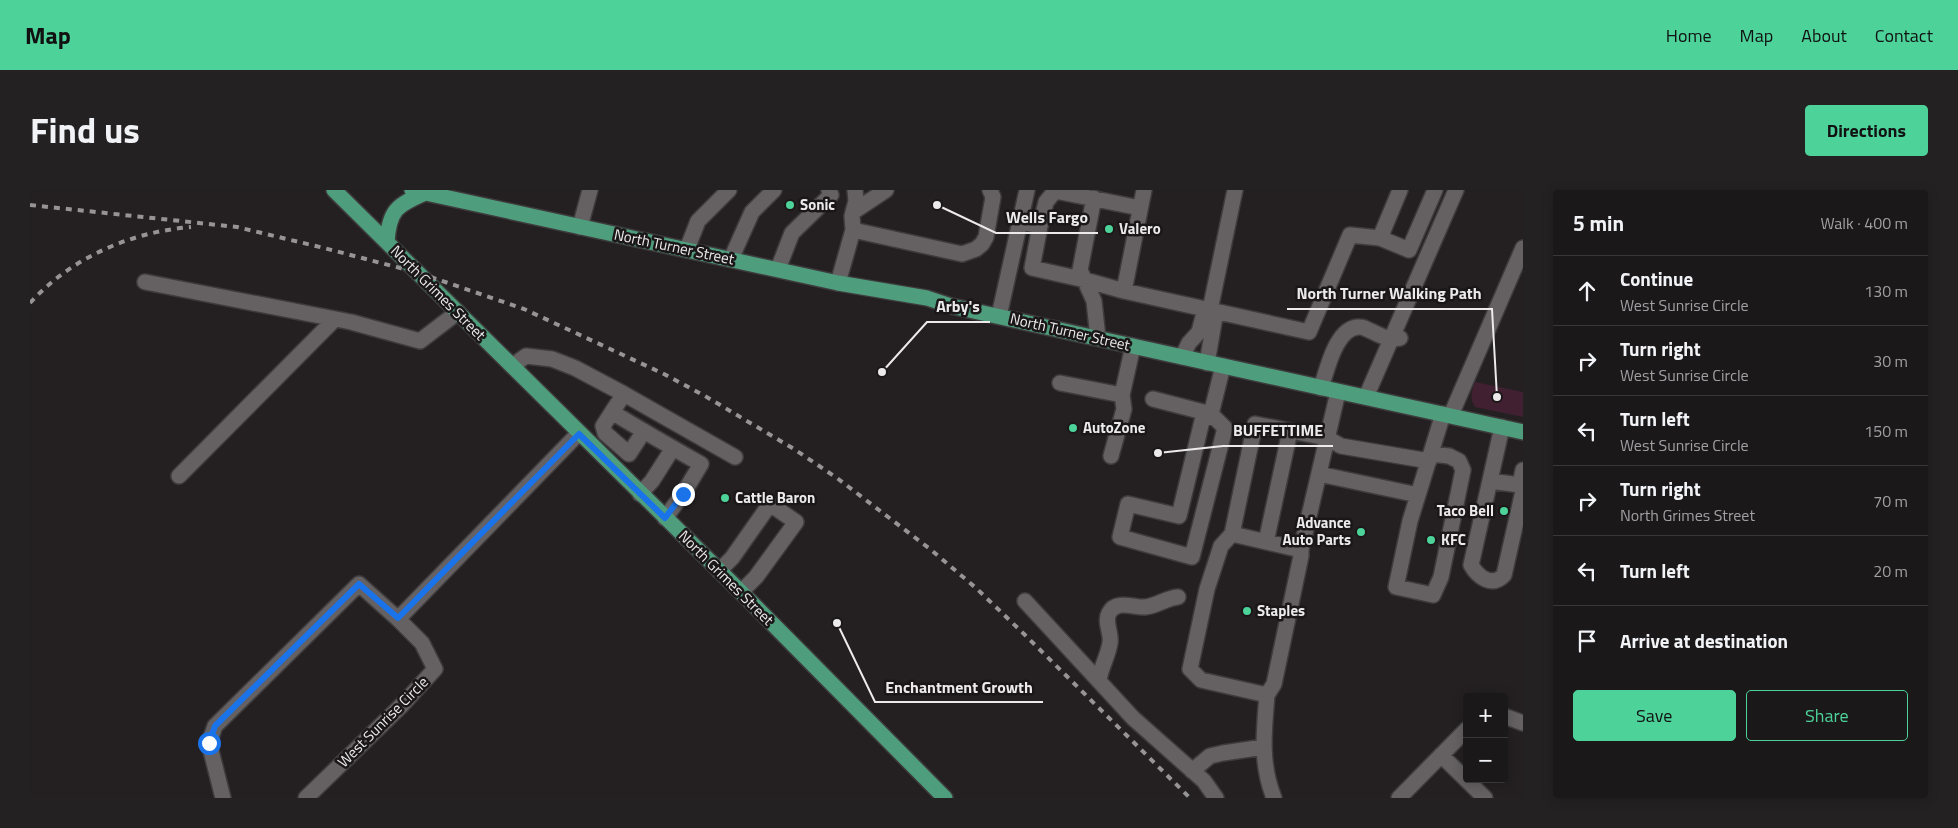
<!DOCTYPE html>
<meta charset="utf-8">
<style>
body{margin:0;font-family:"Titillium Web",sans-serif;background:#242123;color:#f1f3f6}
.controls{position:absolute;right:15px;bottom:15px;display:grid;overflow:hidden;border-radius:5px;box-shadow:0 2px 12px #0003}
.controls button{width:45px;height:45px;display:grid;place-items:center;padding:0;border:0;border-bottom:1px solid #393739;background:#1b181a;color:#f1f3f6;font:25px sans-serif}
.stop{position:absolute;width:15px;height:15px;margin:-11px;border:4px solid #1a73e8;border-radius:50%;background:#fff}
.stop.end{background:#1a73e8;border-color:#fff;box-shadow:0 1px 5px #0008}
.list{margin:0;padding:0;list-style:none}
h2{display:flex;justify-content:space-between;align-items:center;height:65px;margin:0;padding:0 20px;font-size:21px}
h2 small{font-size:16px;font-weight:400;color:#a0a0a2}
.list li{display:grid;grid-template-columns:32px 1fr auto;gap:15px;align-items:center;box-sizing:border-box;height:70px;padding:0 20px;border-top:1px solid #393739}
.list b{display:block;font-size:19px;white-space:nowrap}
.list p{margin:0;font-size:16px;white-space:nowrap;color:#a0a0a2}
.list em{font-size:16px;font-style:normal;color:#a0a0a2}
.actions{display:flex;gap:10px;padding:15px 20px}
.actions a{flex:1;padding:11px 0;border:1px solid #4dd39a;border-radius:5px;text-align:center;font-size:18px;color:#4dd39a}
.actions .main{background:#4dd39a;color:#111}
.icon{flex:none;width:28px;height:28px;fill:none;stroke:currentColor;stroke-width:2;stroke-linecap:round;stroke-linejoin:round}
.map{position:relative;flex:none;width:1493px;height:608px;overflow:hidden;border-radius:5px}
header{display:flex;align-items:center;gap:30px;box-sizing:border-box;height:70px;padding:0 25px;background:#4dd39a;color:#111}
header strong{font-size:24px}
nav{display:flex;gap:28px;margin-inline-start:auto;font-size:18px}
.intro{display:flex;align-items:center;justify-content:space-between;box-sizing:border-box;height:120px;padding:0 30px}
h1{margin:0;font-size:35px}
.button{padding:12px 22px;border-radius:5px;background:#4dd39a;color:#111;font-size:18px;font-weight:700}
main{display:flex;gap:30px;padding:0 30px}
aside{flex:1;background:#1b181a;border-radius:5px;box-shadow:0 2px 12px #0003}
.map>svg:first-child{display:block}
.green{fill:#402031}
.lines{fill:none;stroke-linecap:round;stroke-linejoin:round}
.minor-casing{stroke:#3e3b3d;stroke-width:18}
.major-casing{stroke:#3e3b3d;stroke-width:18}
.minor{stroke:#656163;stroke-width:15}
.major{stroke:#4e9d7d;stroke-width:15}
.rail{stroke:#979496;stroke-width:4;stroke-dasharray:6 6;stroke-linecap:butt}
.route{stroke:#1a73e8;stroke-width:6}
.poi-dot{fill:#4dd39a;stroke:#1b1719;stroke-width:2}
.labels{text-anchor:middle;stroke-width:5;stroke-linejoin:round;paint-order:stroke}
.poi-label{font-size:15px;font-weight:bold;fill:#eceaeb;stroke:#1b1719;text-anchor:start}
.street-label{font-size:15px;fill:#eceaeb;stroke:#1b1719}
.leader{fill:none;stroke:#eceaeb;stroke-width:2}
.callout-dot{fill:#eceaeb;stroke:#1b1719;stroke-width:2}
.callout-label{font-size:16px;text-anchor:middle;font-weight:bold;fill:#eceaeb;stroke:#1b1719;stroke-width:5;stroke-linejoin:round;paint-order:stroke}
</style>
<header>
<strong>Map</strong>
<nav><a>Home</a><a>Map</a><a>About</a><a>Contact</a></nav>
</header>
<div class="intro"><h1>Find us</h1><a class="button">Directions</a></div>
<main>
<div class="map">
<svg width="1493" height="608" viewBox="0 0 1493 608">
<rect width="100%" height="100%" fill="#242022"/>
<path class="green" d="M1445 192 1493 202V227L1445 217C1439 208 1442 202 1445 192Z"/>
<g class="lines">
<defs>
<path id="minor" d="M1114 0 1094 101 1279 142 1320 45 1350 48
M1370 0 1350 48 1379 60 1405 0
M1064 8 1050 80 1064 111 1068 148
M823 22 856 0
M990 32 1010 36 1016 12 1025 1 1110 18
M1010 36 1002 78 1055 90 1094 101
M550 37 560 0
M823 40 932 64 946 59 952 54 956 47 963 7 960 0
M657 59 668 31 699 0
M701 69 722 22 744 0
M748 79 762 43 801 5 799 0
M115 92 321 132 390 151 428 122
M808 93 823 40 822 26 826 11 825 0
M1180 120 1205 0
M969 126 997 0
M1152 167 1159 153 1169 142 1175 119
M1177 173 1186 121
M482 176 496 166 522 169 545 178 594 204
M1030 193 1092 205
M1291 198C1297 180 1306 136 1330 137 1334 137 1338 140 1341 141 1352 146 1359 151 1370 148
M1308 202 1271 360 1202 344 1225 234 1297 248 1311 256 1399 271
M1336 207 1426 0
M1123 209 1181 224 1195 238 1162 367 1090 347 1098 314 1149 326 1172 231 1181 224 1193 176
M582 222 594 204 705 267
M1421 225 1493 58
M1472 237 1441 375C1448 387 1462 398 1474 385L1493 301 1490 295 1493 280
M614 241 599 264 575 243 573 236 582 222C611 240 641 257 671 274L653 304 635 328
M1401 264 1419 266 1429 271 1433 280 1411 387 1403 405 1366 397 1380 331 1413 224
M1081 266 1094 219 1092 205 1103 156
M1289 284 1388 305
M149 286 305 129
M1460 291 1490 295
M610 304 622 291 643 258
M1202 344 1191 356 1177 399 1160 479 1171 490 1237 505 1244 494 1271 366V360
M1236 352 1260 241
M689 381 702 368 740 314 766 332 726 387 711 402
M995 411 1103 528 1174 591 1186 608
M368 429 549 243
M1069 490C1071 477 1078 466 1080 453 1082 444 1074 432 1079 423 1086 409 1104 418 1115 417 1127 416 1136 408 1148 407
M1237 505C1234 541 1230 573 1244 608
M1474 526 1493 533
M1411 565 1455 608
M1162 581 1180 566 1193 563 1234 557
M193 608 179 553 185 536 329 394 368 429 392 453 405 479 372 515 276 608
M1369 608 1437 539"/>
<path id="major" d="M304 0 711 402 915 608
M382 0 808 93 897 108 921 116 1493 242
M357 52C359 20 367 15 395 3"/>
</defs>
<use href="#minor" class="minor-casing"/>
<use href="#major" class="major-casing"/>
<use href="#minor" class="minor"/>
<use href="#major" class="major"/>
<path class="rail" d="M0 15 207 37 294 58 389 83 494 119 634 184 675 206 764 259 807 288 900 359 946 398 994 444 1160 608
M0 113C41 68 100 42 161 37"/>
</g>
<g class="lines">
<path class="route" d="M179 553 185 536 329 394 368 428 549 244 635 328 653 304"/>
</g>
<g class="poi-dot">
<circle cx="760" cy="15" r="5"/>
<circle cx="1079" cy="39" r="5"/>
<circle cx="1043" cy="238" r="5"/>
<circle cx="695" cy="308" r="5"/>
<circle cx="1474" cy="321" r="5"/>
<circle cx="1331" cy="342" r="5"/>
<circle cx="1401" cy="350" r="5"/>
<circle cx="1217" cy="421" r="5"/>
</g>
<g class="labels">
<g class="poi-label">
<text x="770" y="20">Sonic</text>
<text x="1089" y="44">Valero</text>
<text x="1053" y="243">AutoZone</text>
<text x="705" y="313">Cattle Baron</text>
<text x="1464" y="326" text-anchor="end">Taco Bell</text>
<text x="1321" y="338" text-anchor="end">Advance<tspan x="1321" dy="17">Auto Parts</tspan></text>
<text x="1411" y="355">KFC</text>
<text x="1227" y="426">Staples</text>
</g>
<g class="street-label">
<text transform="translate(644 57) rotate(12)" y="5">North Turner Street</text>
<text transform="translate(408 103) rotate(45)" y="5">North Grimes Street</text>
<text transform="translate(1040 142) rotate(13)" y="5">North Turner Street</text>
<text transform="translate(696 388) rotate(45)" y="5">North Grimes Street</text>
<text transform="translate(353 532) rotate(-45)" y="5">West Sunrise Circle</text>
</g>
</g>
<path class="leader" d="M907 15L966 43H1068M1467 207L1462 119H1257M852 182L897 132H960M1128 263L1193 256H1303M807 433L845 512H1013"/>
<g class="callout-dot">
<circle cx="907" cy="15" r="5"/>
<circle cx="1467" cy="207" r="5"/>
<circle cx="852" cy="182" r="5"/>
<circle cx="1128" cy="263" r="5"/>
<circle cx="807" cy="433" r="5"/>
</g>
<g class="callout-label">
<text x="1017" y="33">Wells Fargo</text>
<text x="1359" y="109">North Turner Walking Path</text>
<text x="928" y="122">Arby's</text>
<text x="1248" y="246">BUFFETTIME</text>
<text x="929" y="503">Enchantment Growth</text>
</g>
</svg>
<div class="controls">
<button>+</button>
<button>−</button>
</div>
<div class="stop" style="left:179px;top:553px"></div>
<div class="stop end" style="left:653px;top:304px"></div>
</div>
<aside>
<h2>5 min<small>Walk · 400 m</small></h2>
<ul class="list">
<li><svg class="icon" aria-label="ahead" viewBox="0 0 24 24"><path d="M12 20V5M6 11l6-6 6 6"/></svg><div><b>Continue</b><p>West Sunrise Circle</p></div><em>130 m</em></li>
<li><svg class="icon" aria-label="right" viewBox="0 0 24 24"><path d="M7 20v-9h11M14 6l5 5-5 5"/></svg><div><b>Turn right</b><p>West Sunrise Circle</p></div><em>30 m</em></li>
<li><svg class="icon" aria-label="left" viewBox="0 0 24 24"><path d="M17 20v-9H6M10 6l-5 5 5 5"/></svg><div><b>Turn left</b><p>West Sunrise Circle</p></div><em>150 m</em></li>
<li><svg class="icon" aria-label="right" viewBox="0 0 24 24"><path d="M7 20v-9h11M14 6l5 5-5 5"/></svg><div><b>Turn right</b><p>North Grimes Street</p></div><em>70 m</em></li>
<li><svg class="icon" aria-label="left" viewBox="0 0 24 24"><path d="M17 20v-9H6M10 6l-5 5 5 5"/></svg><div><b>Turn left</b></div><em>20 m</em></li>
<li><svg class="icon" aria-label="arrive" viewBox="0 0 24 24"><path d="M6 21V4h12l-3 4 3 4H6"/></svg><div><b>Arrive at destination</b></div></li>
</ul>
<div class="actions"><a class="main">Save</a><a>Share</a></div>
</aside>
</main>
